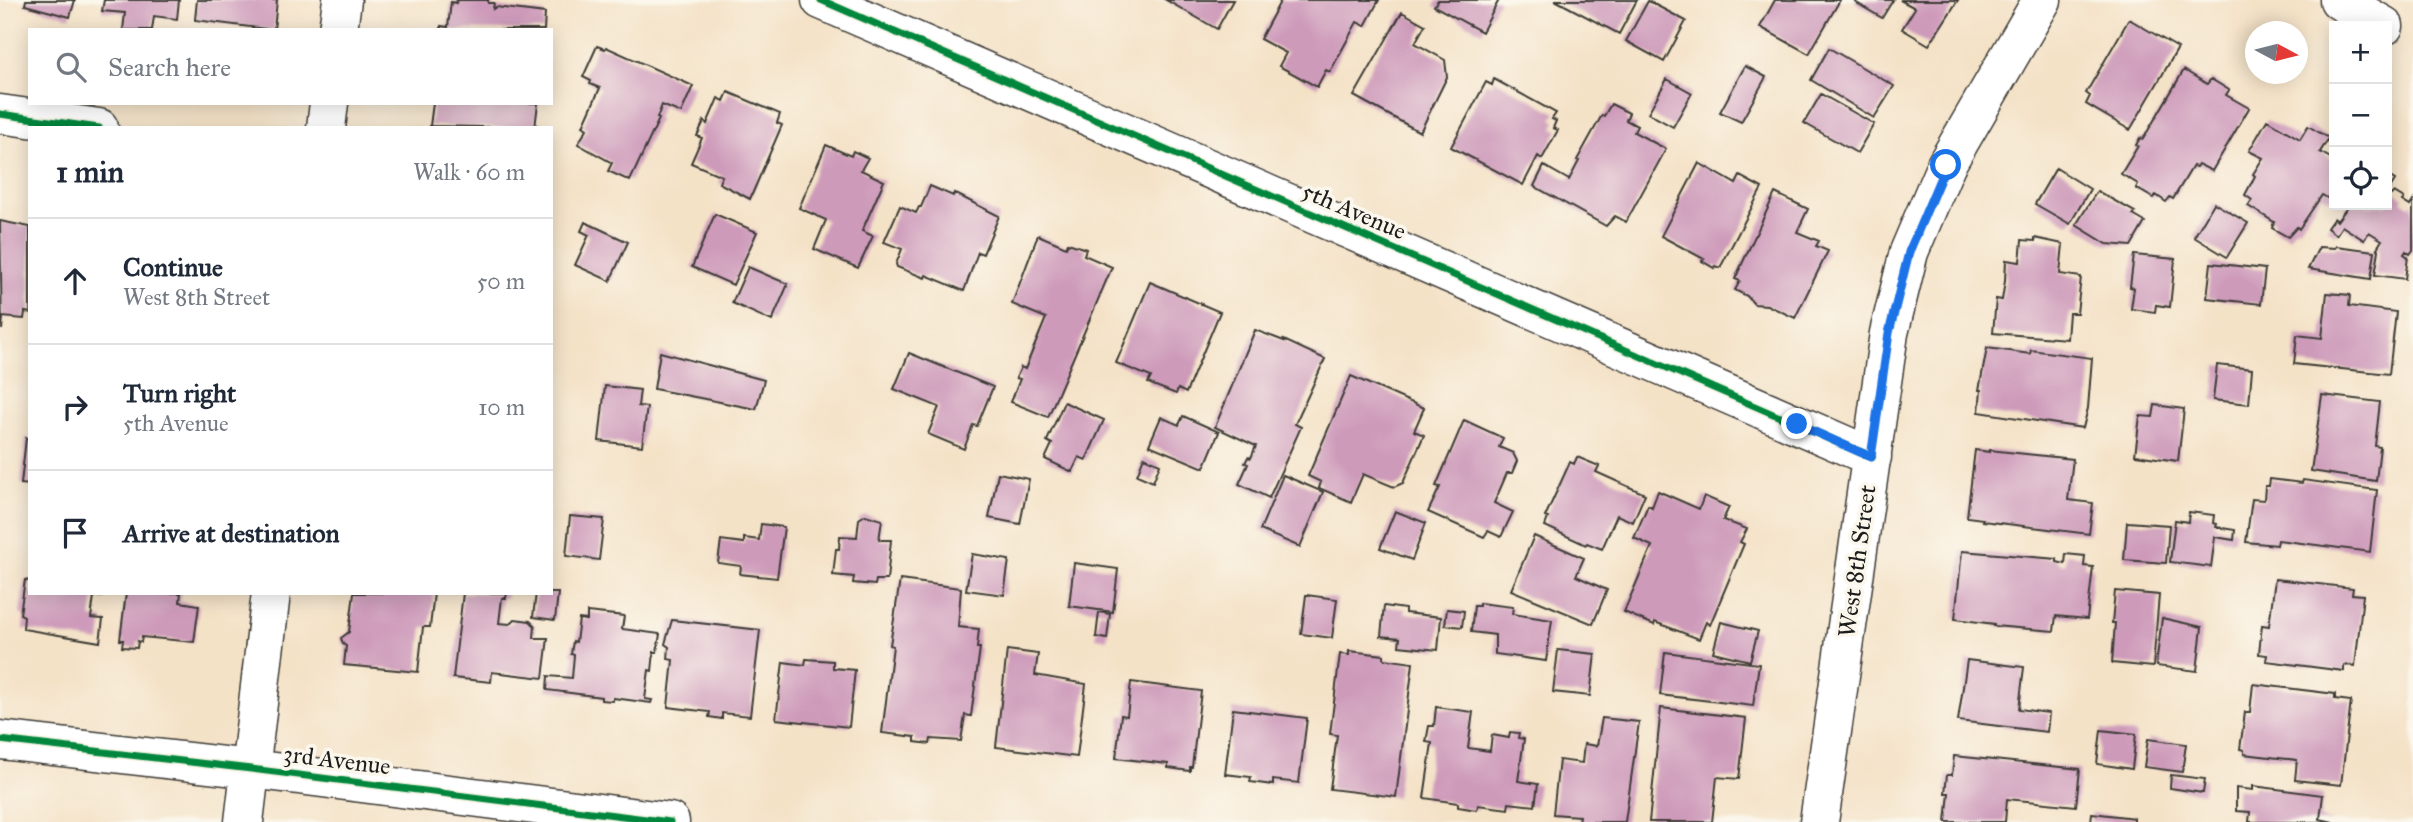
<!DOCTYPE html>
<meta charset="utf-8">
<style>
body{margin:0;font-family:"IM FELL Great Primer",serif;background:#f2f2f3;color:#1f2937}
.controls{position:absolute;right:21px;top:21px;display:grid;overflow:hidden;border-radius:0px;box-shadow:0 4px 18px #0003}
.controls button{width:63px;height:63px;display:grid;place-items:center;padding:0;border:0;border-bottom:2px solid #e0e1e3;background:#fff;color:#1f2937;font:35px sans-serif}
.compass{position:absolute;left:2245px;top:21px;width:63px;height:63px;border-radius:50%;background:#fff;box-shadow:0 4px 18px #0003;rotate:97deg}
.stop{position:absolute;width:21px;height:21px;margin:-16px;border:5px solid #1a73e8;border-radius:50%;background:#fff}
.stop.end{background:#1a73e8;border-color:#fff;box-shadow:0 2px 7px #0008}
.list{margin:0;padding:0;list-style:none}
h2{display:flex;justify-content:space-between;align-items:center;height:91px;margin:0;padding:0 28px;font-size:30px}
h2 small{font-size:23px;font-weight:400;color:#747a83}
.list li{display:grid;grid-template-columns:46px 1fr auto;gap:21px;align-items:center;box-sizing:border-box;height:126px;padding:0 28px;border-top:2px solid #e0e1e3}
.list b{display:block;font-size:26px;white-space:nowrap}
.list p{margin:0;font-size:23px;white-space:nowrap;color:#747a83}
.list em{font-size:23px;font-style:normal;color:#747a83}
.icon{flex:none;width:38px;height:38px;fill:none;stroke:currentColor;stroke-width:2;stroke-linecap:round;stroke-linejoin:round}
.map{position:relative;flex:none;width:2413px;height:822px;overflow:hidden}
.search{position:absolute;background:#fff;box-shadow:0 4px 18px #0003;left:28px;top:28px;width:525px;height:77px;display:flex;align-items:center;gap:18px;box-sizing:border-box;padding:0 24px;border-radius:0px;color:#747a83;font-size:26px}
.panel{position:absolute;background:#fff;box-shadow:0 4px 18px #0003;left:28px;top:126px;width:525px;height:469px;border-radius:0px}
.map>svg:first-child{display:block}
.building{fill:#cd9aba}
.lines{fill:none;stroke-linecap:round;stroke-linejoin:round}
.minor-casing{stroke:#3c3a36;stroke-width:41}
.tertiary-casing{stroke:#3c3a36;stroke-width:41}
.secondary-casing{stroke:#3c3a36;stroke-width:41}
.minor{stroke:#fff;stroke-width:38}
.tertiary{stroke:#fff;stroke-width:38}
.secondary{stroke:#fff;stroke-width:38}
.cycleway-casing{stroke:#fbf7ec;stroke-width:11}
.cycleway{stroke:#00873e;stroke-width:7}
.route{stroke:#1a73e8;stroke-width:9}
.labels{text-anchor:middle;stroke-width:7;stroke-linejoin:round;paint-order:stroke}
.street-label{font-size:24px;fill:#1c1c1c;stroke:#fbf7ec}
</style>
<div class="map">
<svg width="2413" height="822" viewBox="0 0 2413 822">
<rect width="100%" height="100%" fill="#fbf7ec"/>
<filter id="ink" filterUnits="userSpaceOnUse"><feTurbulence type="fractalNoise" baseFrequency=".0143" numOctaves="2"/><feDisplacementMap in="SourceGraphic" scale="14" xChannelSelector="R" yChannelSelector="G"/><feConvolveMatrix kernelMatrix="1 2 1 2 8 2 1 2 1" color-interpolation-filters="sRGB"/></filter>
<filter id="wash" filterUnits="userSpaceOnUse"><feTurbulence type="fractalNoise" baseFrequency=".00686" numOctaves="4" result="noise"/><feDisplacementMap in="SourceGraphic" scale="28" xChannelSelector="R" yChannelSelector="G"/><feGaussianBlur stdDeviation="1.57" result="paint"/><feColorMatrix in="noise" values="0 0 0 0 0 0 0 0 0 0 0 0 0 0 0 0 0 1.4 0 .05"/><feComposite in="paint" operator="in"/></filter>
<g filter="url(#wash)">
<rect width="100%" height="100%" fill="#f4e2c7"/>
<g id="blocks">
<path class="building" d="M26 0H75L70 17 25 5Z
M104 0H179L177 19 154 16 152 30H123L125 13 102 11Z
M197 0H277L274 30 195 20Z
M457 0H488V3H494L493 9 496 7 545 13 544 30H441V26L448 27 451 2 456 3Z
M1166 0H1233L1217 29Z
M1281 0H1379L1365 26 1357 22 1330 72 1326 70 1317 87 1279 66 1286 53 1260 39Z
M1438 0H1499L1482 32 1434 6Z
M1555 0H1637L1619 34Z
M1775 0H1840L1809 54 1760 27Z
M1856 0H1893L1882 18 1855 2Z
M1900 0H1958L1929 45 1902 29 1915 8Z
M1648 1 1686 21 1664 62 1626 41Z
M1402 12 1425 25 1415 43 1445 60 1447 77 1420 132 1354 96Z
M2129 19 2178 48 2130 130 2086 104 2090 96 2086 93Z
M597 46 605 49 606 47 693 86 681 113 662 105 657 118 659 119 630 181 608 171 612 163 578 144 587 129 583 126 600 88 590 84 591 81 583 77Z
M1829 48 1894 86 1874 118 1811 80Z
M1745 66 1766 77 1741 122 1720 112Z
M2184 70 2207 84 2211 79 2229 90 2226 95 2249 108 2212 171 2198 164 2196 167 2193 166 2173 199 2170 197 2166 202 2156 195 2153 198 2136 188 2138 184 2121 174 2138 146 2136 145 2140 138 2143 139Z
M1494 79 1556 113 1552 119 1556 121 1553 128 1558 130 1542 159 1538 156 1523 185 1451 147 1486 82 1492 85Z
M1667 79 1692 93 1673 127 1648 113Z
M728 92 780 114 777 123 782 125 750 199 719 183 722 176 691 163 702 138 697 136 704 121 707 124 718 98 724 101Z
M1821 94 1874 124 1857 153 1804 123Z
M433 103H538L535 128 430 126Z
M1611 104 1629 113 1626 120 1637 126 1634 132 1666 149 1626 222 1615 216 1606 226 1534 186 1544 166 1569 180 1579 161 1577 160 1602 115 1604 116Z
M2267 120 2300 139 2308 126 2329 138 2320 152 2334 160V194L2331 200 2322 195 2299 229 2297 227 2288 237 2272 228 2274 222 2248 206 2252 200 2245 195 2255 176 2253 174 2263 158 2249 151Z
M826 145 851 156 853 151 868 158 861 170 884 181 862 231 873 236 858 268 814 249 826 220 799 208Z
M1699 163 1736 184 1740 176 1762 188 1720 268 1715 266 1714 268 1702 261 1704 259 1661 236Z
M2056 168 2090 189 2070 224 2035 204Z
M2387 175 2395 180 2387 193 2391 195 2394 192 2404 198 2402 201 2410 206 2413 201V250L2410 254 2406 251 2404 254 2408 257 2405 279 2375 275 2379 250 2377 248 2382 240 2369 232 2364 240 2342 226 2336 235 2327 228 2334 218 2337 221 2349 205H2387Z
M930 186 953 196 954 193 999 216 983 254 978 252 964 291 926 275 925 278 897 267 896 264 902 249 884 242 900 206 916 213 919 207H921Z
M2097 191 2135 212 2133 215 2145 222 2131 246 2107 244 2076 225Z
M1775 193 1808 209 1797 232 1819 241 1816 246 1828 251 1795 318 1767 305 1754 304 1747 296 1735 290 1740 281 1735 279Z
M2214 203 2248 223 2227 257 2194 237Z
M715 214 757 232 733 285 692 267Z
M0 221 30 227V313L25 312 24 319 3 317 2 330Z
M585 222 628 242 610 281 575 265 589 235 581 231Z
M1038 235 1066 247 1068 243 1086 249 1084 255 1112 267 1048 417 1011 402 1020 379 1016 378 1021 367 1025 369 1046 318 1012 304Z
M2035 238 2063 244 2060 274 2081 277 2077 313H2069L2067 339 1993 333 1996 299 2002 300 2005 281 2006 260 2020 262 2022 240 2035 241Z
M2336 246 2375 251 2371 279 2308 269 2319 247 2335 248Z
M2134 255 2175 259 2170 307 2156 305 2155 312 2131 309 2134 288 2130 287Z
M2211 263 2265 269 2261 304 2207 298Z
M748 267 788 284 772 321 732 303Z
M1150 282 1220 312 1186 393 1178 389 1176 394 1148 383 1151 377 1116 363Z
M2327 293 2350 295 2349 306 2396 312 2389 374 2294 364 2297 335 2322 338Z
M1255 330 1284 341V340L1325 359 1295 424 1301 427 1269 498 1239 484 1248 464 1245 463 1248 457 1251 458 1256 446 1215 427Z
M1987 348 2030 354 2031 350 2092 358 2088 408 2083 428 1979 412 1981 390H1979Z
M660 352 764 380 756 409 654 389Z
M909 353 993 387 977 426 973 425 964 449 928 434 939 407 894 389Z
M2217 365 2252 369 2249 404 2213 400Z
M1351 376 1424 408 1414 431 1424 435 1403 483 1394 487 1363 474 1351 502 1319 488 1321 482 1308 476Z
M605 386 640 390 638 406 647 407 642 446 599 441Z
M2322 395 2380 402 2375 446 2380 447 2376 481 2311 471Z
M1064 402 1104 420 1086 460 1079 457 1072 472 1045 459 1052 444 1047 441Z
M2155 405 2184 409 2178 461 2135 455 2140 416 2153 417Z
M1183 416 1219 432 1204 468 1149 445 1161 417 1179 425Z
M1464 420 1503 438 1499 447 1513 453 1517 461 1512 473H1507L1494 503 1513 512 1501 537 1488 531 1484 537 1428 512 1440 487 1436 486Z
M26 438 30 439V485L21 484Z
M1975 450 1990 452V450L2073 459 2068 500 2093 503 2089 534 1982 521 1983 519 1967 517Z
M1144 457 1160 464 1153 482 1137 475Z
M1577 457 1599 466 1596 472 1645 494 1633 522 1617 515 1602 549 1587 543 1586 545 1545 526 1548 518 1545 517 1570 462 1574 464Z
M998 473 1029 479 1020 524 989 518Z
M1283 475 1323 492 1300 547 1260 530Z
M2270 479 2302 483 2303 480 2377 490 2370 552 2278 540 2277 545 2246 542 2252 499 2264 500 2265 486H2269Z
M1658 491 1699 509 1704 496 1729 507 1723 520 1747 529 1740 542 1744 544 1710 625 1706 622 1699 639 1655 622 1654 625 1624 612 1652 546 1634 538 1648 505 1652 507Z
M1395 511 1426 523 1412 560 1380 548Z
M2189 512 2214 515 2213 523 2217 524 2216 527 2235 530 2234 540 2215 537 2211 567 2170 562 2175 520 2188 522Z
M865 515 882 520 879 540H891L887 580H876L875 585 853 583 854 577 833 575 836 549H839L840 536 857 537 859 519Z
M570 516 604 519 599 560 566 556Z
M2127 522 2169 525 2166 563 2124 560Z
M761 524 784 527 777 578 740 574 741 566 718 563 721 540 744 543V538L759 540Z
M1534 536 1584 558 1576 576 1607 590 1593 624 1511 590Z
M1962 551 2057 559V562L2065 564 2066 554 2085 556 2084 566 2093 567 2087 619 2056 616 2054 631 1994 626V624L1955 619Z
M972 554 1009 560 1004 595 966 590Z
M1074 563 1118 569 1113 612 1069 606Z
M2275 579 2353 588 2352 594 2363 595 2355 666 2344 665V671L2266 661 2267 655 2259 654 2262 625 2269 626Z
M25 580 30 581V593H103L102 597 94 596 91 618 103 619 100 642 23 629 24 616 20 614Z
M900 580 961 588 958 627 979 629 977 648H980L971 716 965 715 961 741 931 739 930 744 915 742V737L882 733 893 646 890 645Z
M2115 591 2159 595 2153 667 2112 663 2115 623H2112Z
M126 593H181L180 602 199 605 194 642 142 637 141 642 138 641 137 648 122 647 123 640H120Z
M354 593H434L430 627H423L418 672 344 665 346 646 343 644 341 638 349 632Z
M463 593H507L506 598H502L499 623 510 624 515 619 530 621 535 626 534 638H548L543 678 492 672 491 682 453 678Z
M536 593H558L555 620 533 617Z
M1306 595 1337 599 1332 638 1301 634Z
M1479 603 1513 607 1512 614 1552 620 1546 661 1495 654V635L1471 632 1474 606H1479Z
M1384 606 1405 609V613L1441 617 1438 650 1399 646 1400 638 1381 636Z
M1447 609 1464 611 1462 627 1445 625Z
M587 612 624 616 622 629 660 634 657 652H654L652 671 649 670 645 699 652 700 651 703 613 698V701L601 700V697L547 690 548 676 572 678 574 655 571 654 573 641 576 642 579 619 587 620Z
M1099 612 1110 614 1107 639 1096 637Z
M2162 618 2202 627 2197 671 2156 666Z
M672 620 760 630 750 716 722 713V719L709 717 710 712 668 707 673 660 668 659 669 647 665 644Z
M1721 622 1758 631 1750 661 1713 652Z
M1007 650 1038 654 1035 675 1086 684 1077 757 996 747Z
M1558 650 1595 654 1590 696 1553 692Z
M1349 651 1384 655V659L1413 663 1396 797 1330 789 1337 735 1330 734 1340 654 1349 655Z
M1665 652 1759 664 1753 706 1660 695Z
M806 659 833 661V668L855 670 849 727 776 719 783 662 805 665Z
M1967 660 2024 667 2019 709 2049 713 2047 732 1958 721Z
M1131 682 1201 691 1192 767H1190V771L1168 768V764L1116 758 1121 715 1127 716Z
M2253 684 2335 694V699L2351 701 2341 785 2295 780 2297 760 2244 754V750L2240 749 2245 712H2250Z
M1436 707 1473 712 1468 748 1490 751 1492 735 1509 738 1510 732 1519 733 1518 738 1524 739 1518 781 1538 784 1535 806 1509 803 1508 809 1478 805 1477 810 1458 807V803L1424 798 1432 743 1426 742 1429 726H1434Z
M1661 708 1746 718 1739 779 1717 777 1712 822H1649Z
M1233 709 1307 718 1299 783 1273 780V785L1250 782 1251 777 1225 774Z
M1602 718 1639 722 1625 822H1578L1579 816 1553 814 1559 760 1582 763 1584 744 1597 746Z
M2101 730 2136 734 2132 769 2097 764Z
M2148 739 2186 744 2182 772 2144 767Z
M1954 756 2080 769 2076 806 2007 799 2005 822H1946L1949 793H1945L1947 775H1952Z
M2171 775 2205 779 2203 793 2170 788Z
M2253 786 2323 795 2320 819 2333 822H2249L2250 812 2236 811V788L2253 790Z
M2092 813 2134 818V822H2091Z"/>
</g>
</g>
<g filter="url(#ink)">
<use href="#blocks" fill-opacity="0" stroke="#3c3a36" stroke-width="2"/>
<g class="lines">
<defs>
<path id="minor" d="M821 0 1872 457
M338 30 342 0
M0 114 99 128
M326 128 329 103
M0 740 251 769 670 822
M244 822 271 593"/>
<path id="tertiary" d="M2339 0 2384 26"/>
<path id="secondary" d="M1819 822 1889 333 1909 252 1946 165 2042 0"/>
</defs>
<use href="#minor" class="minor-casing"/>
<use href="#tertiary" class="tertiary-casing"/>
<use href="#secondary" class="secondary-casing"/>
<use href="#minor" class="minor"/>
<use href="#tertiary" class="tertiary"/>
<use href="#secondary" class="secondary"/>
<defs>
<path id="cycleway" d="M821 0 1872 457
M0 114 99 128
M0 740 251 769 670 822"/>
</defs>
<use href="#cycleway" class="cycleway-casing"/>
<use href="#cycleway" class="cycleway"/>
</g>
</g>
<g class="lines" filter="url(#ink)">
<path class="route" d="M1797 424 1871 457 1889 333 1909 252 1946 165"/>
</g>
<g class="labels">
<g class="street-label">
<text transform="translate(1354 211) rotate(23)" y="8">5th Avenue</text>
<text transform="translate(1857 561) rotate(-82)" y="8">West 8th Street</text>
<text transform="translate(337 760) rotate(7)" y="8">3rd Avenue</text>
</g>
</g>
</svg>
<div class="controls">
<button>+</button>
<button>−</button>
<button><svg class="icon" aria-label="locate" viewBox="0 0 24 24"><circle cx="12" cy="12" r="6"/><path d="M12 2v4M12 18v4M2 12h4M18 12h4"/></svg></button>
</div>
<svg class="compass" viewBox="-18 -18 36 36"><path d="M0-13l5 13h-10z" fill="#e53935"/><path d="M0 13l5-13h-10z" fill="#747a83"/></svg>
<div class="stop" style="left:1946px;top:165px"></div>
<div class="stop end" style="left:1797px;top:424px"></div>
<div class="search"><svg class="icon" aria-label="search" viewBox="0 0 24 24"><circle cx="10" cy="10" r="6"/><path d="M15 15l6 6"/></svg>Search here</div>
<section class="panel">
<h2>1 min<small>Walk · 60 m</small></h2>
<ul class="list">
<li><svg class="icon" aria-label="ahead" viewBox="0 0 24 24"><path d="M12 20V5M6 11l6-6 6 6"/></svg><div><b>Continue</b><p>West 8th Street</p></div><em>50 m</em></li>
<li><svg class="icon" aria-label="right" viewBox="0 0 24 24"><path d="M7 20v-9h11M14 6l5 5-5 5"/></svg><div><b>Turn right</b><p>5th Avenue</p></div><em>10 m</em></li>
<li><svg class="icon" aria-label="arrive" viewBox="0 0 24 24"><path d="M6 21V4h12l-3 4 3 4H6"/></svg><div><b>Arrive at destination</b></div></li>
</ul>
</section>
</div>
